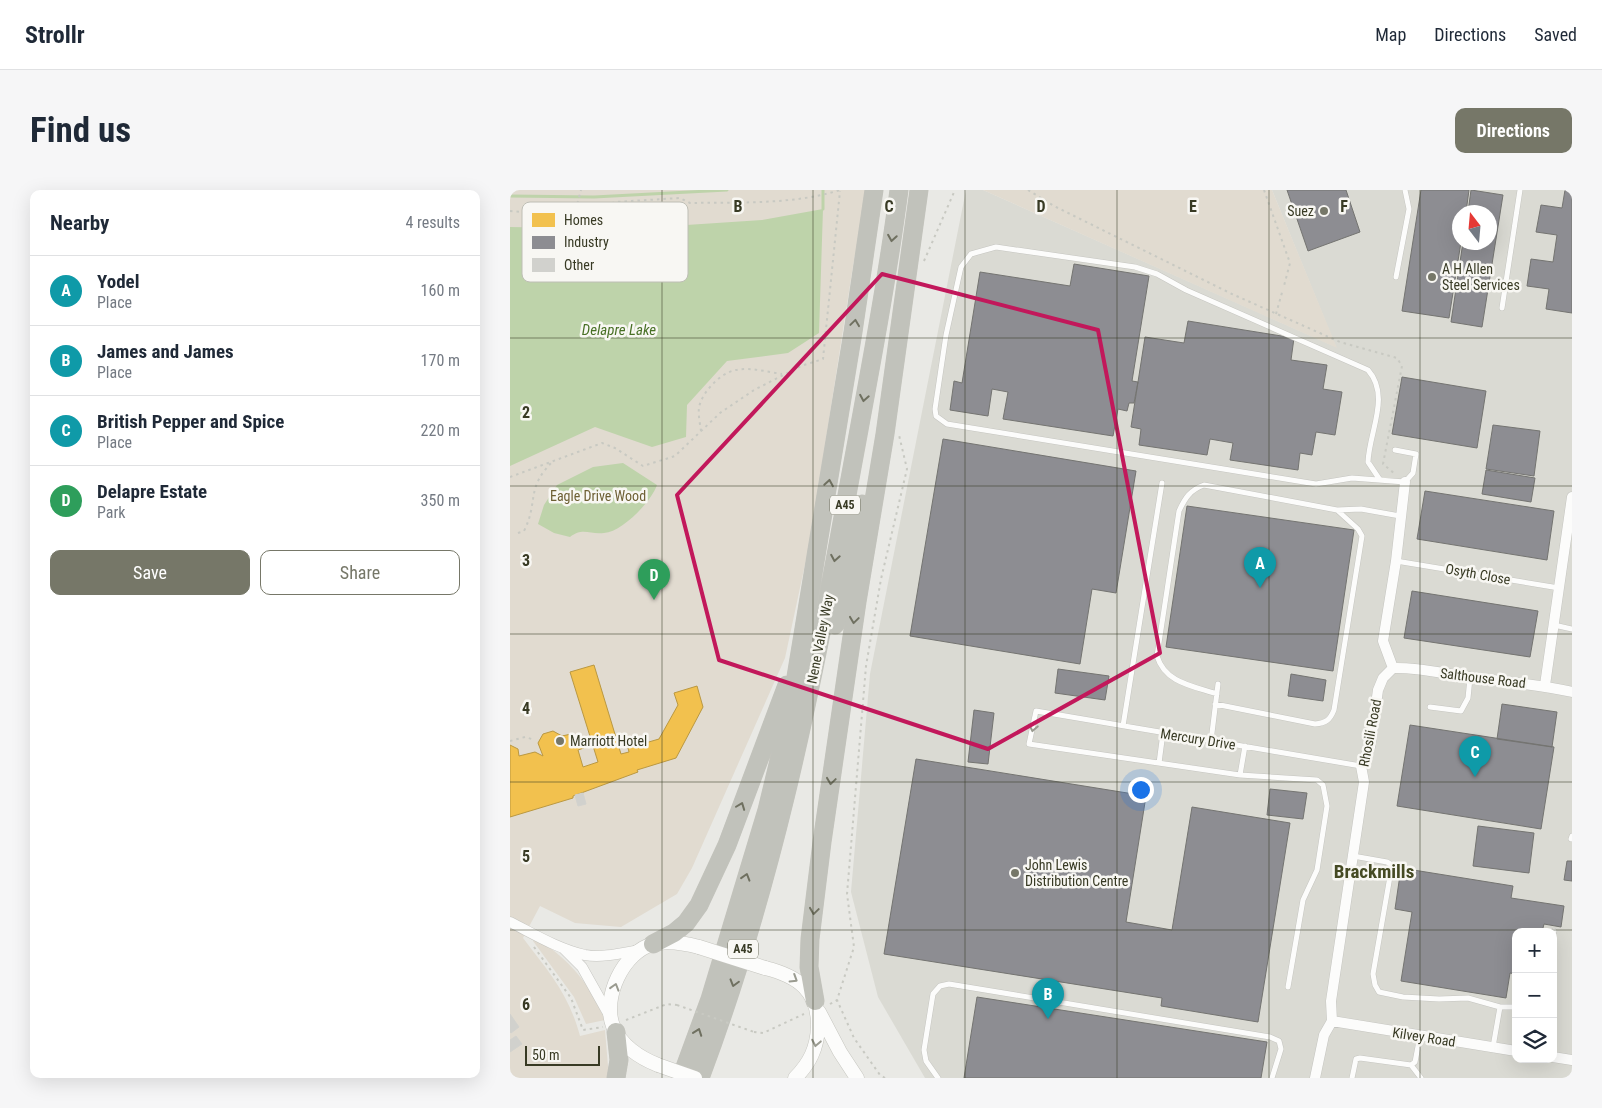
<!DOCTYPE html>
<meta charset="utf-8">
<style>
body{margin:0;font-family:"Roboto Condensed",sans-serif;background:#f6f6f7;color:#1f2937}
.controls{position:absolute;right:15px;bottom:15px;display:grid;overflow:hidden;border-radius:10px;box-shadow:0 5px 20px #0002}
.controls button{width:45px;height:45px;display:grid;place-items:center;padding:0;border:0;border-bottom:1px solid #e0e1e3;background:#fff;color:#1f2937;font:25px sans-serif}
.compass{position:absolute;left:942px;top:15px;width:45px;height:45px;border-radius:50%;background:#fff;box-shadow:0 5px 20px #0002;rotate:344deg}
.scale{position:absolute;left:15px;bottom:12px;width:75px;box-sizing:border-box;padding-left:5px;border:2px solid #383a24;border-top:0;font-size:14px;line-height:18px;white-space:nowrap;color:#383a24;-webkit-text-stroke:4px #f8f7f3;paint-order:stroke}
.you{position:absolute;left:630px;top:599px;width:18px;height:18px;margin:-12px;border:4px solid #fff;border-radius:50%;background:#1a73e8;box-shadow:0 0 0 8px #1a73e833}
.badge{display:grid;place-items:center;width:32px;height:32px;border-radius:50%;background:#767768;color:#fff;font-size:16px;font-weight:700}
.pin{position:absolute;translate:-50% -41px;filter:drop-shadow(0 1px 2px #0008)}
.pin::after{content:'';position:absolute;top:26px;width:18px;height:15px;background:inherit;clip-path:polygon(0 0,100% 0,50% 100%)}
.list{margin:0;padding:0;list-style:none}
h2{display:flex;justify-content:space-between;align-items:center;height:65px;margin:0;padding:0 20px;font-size:21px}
h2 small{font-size:16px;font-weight:400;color:#747a83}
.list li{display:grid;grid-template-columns:32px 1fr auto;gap:15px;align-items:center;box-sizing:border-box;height:70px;padding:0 20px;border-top:1px solid #e0e1e3}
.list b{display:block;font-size:19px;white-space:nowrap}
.list p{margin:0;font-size:16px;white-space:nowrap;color:#747a83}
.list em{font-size:16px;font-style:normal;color:#747a83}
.actions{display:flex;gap:10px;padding:15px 20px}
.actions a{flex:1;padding:11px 0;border:1px solid #767768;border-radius:10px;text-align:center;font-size:18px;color:#767768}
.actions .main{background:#767768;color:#fff}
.icon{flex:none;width:28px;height:28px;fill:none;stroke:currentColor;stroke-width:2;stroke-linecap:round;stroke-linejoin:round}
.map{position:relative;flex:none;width:1062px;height:888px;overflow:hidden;border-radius:10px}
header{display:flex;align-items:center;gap:30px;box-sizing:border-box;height:70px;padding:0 25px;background:#fff;border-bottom:1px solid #e0e1e3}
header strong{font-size:24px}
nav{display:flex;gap:28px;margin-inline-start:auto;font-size:18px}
.intro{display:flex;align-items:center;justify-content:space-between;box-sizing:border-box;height:120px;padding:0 30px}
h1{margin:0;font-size:35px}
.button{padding:12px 22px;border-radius:10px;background:#767768;color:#fff;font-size:18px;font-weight:700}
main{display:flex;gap:30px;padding:0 30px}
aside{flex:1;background:#fff;border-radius:10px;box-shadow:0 5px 20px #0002}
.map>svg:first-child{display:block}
.built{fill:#dadad3;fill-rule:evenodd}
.green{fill:#e1dbd0}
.water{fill:#bed3aa}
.homes{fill:#f2c14e;stroke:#ba9841}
.industry{fill:#8d8d92;stroke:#747471}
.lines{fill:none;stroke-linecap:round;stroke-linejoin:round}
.stream{stroke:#bed3aa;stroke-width:3}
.building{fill:#d1d1cd;stroke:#d2d2ce}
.lane-casing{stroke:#c5c5c0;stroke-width:6}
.street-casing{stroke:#c5c5c0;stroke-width:11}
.secondary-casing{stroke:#c5c5bf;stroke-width:15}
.highway-casing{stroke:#c4c4bd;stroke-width:19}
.path{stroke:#c8c9c2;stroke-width:2;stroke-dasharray:2.5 4;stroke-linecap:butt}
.lane{stroke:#fcfcfb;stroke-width:5}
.street{stroke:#fcfcfb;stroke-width:10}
.secondary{stroke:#fcfcfb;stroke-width:14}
.highway{stroke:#c1c2bb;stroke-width:18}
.secondary-bridge-casing{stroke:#c5c5bf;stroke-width:15;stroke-linecap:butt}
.path-bridge{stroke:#c8c9c2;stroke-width:2;stroke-dasharray:2.5 4;stroke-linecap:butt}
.secondary-bridge{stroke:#fcfcfb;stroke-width:14}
.oneway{stroke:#6f7060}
.oneway2{stroke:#9a9b90}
.marked{fill:none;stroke:#c2185b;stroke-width:4;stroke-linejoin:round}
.grid{fill:none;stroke:#383a24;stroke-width:1;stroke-opacity:0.55}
.poi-dot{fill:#767768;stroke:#f8f7f3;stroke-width:2}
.labels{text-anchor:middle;stroke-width:5;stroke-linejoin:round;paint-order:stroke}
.shield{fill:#f8f7f3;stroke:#727362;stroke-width:1}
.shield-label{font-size:12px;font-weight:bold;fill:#383a24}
.poi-label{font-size:14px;fill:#383a24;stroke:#f8f7f3;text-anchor:start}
.park-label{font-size:14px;fill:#6d5f33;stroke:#f8f7f3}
.street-label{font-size:14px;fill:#383a24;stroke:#f8f7f3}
.water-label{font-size:15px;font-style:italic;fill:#487025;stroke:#f8f7f3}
.district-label{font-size:19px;font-weight:bold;fill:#454a23;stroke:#f8f7f3}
.key{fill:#f8f7f3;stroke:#bebeb5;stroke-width:1}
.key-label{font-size:14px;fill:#383a24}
.grid-label{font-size:16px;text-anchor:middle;font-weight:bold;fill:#383a24;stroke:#f8f7f3;stroke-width:5;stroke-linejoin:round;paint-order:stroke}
</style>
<header>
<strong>Strollr</strong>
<nav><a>Map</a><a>Directions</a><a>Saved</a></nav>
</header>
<div class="intro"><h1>Find us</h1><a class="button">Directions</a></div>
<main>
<aside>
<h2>Nearby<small>4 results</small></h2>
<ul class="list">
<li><span class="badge" style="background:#0f9aa8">A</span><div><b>Yodel</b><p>Place</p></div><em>160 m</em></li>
<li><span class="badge" style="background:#0f9aa8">B</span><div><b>James and James</b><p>Place</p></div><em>170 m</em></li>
<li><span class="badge" style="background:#0f9aa8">C</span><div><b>British Pepper and Spice</b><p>Place</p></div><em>220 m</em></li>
<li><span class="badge" style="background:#2e9e5b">D</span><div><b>Delapre Estate</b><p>Park</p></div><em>350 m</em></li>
</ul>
<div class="actions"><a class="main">Save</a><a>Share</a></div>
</aside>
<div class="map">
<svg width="1062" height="888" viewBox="0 0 1062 888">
<rect width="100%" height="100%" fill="#e9e9e5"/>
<path class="built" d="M456 0H473L826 157 762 0H1062V888H415L368 807 341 702 360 484ZM949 22H979V52H949ZM1006 742H1043V869H1006Z"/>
<path class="green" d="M0 0H357L343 76 300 351 275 468 182 678 167 704 111 737 65 733 30 716 13 748C38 781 59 804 70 846L95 840 99 888H0Z
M473 0H762L827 158Z
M27 748C61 772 78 791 95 830L76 834 64 807 23 751Z"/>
<path class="water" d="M313 19 309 143 278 163 217 171 177 215 176 247 142 257 85 237 0 276V37L116 39 252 30Z
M113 273 147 295C141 312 112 342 94 343 80 345 73 337 60 347L44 343 28 334 34 315 47 295 83 277Z"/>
<path class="homes" d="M84 475 111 564 119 562 118 558 149 549 168 515 164 503 187 496 193 517 166 568 127 580 128 582 63 606V608L0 627V555L8 559 9 566 25 562 33 566 28 553 33 544 43 541 52 546 61 544 64 547 70 545 74 558 68 560 73 577 88 572 60 482Z"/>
<path class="industry" d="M777 0H836L850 42 798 61Z
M911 0H959L956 22H949L951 52 939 128 892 121Z
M961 0 993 5 972 137 941 132 953 52H979V22H958Z
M1055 0H1062V123L1036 119 1039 99 1017 96 1021 69 1043 72 1047 45 1026 42 1031 15 1052 18Z
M564 74 639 86 622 191 628 192 624 213H619L617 221 608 219 603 246 493 229 498 202 482 199 478 226 440 220 444 191 452 193 470 82 560 96Z
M678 131 784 148 781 170 817 175 813 199 832 202 825 245 806 242 802 265 790 263 788 280 720 270 723 253 700 249 697 265 629 255 631 239 621 237 635 147 674 153Z
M892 187 976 201 967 258 882 244Z
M983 235 1030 241 1024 286 976 279Z
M433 249 626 281 606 403 582 399 570 474 400 446Z
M976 280 1025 288 1021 312 972 304Z
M915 301 1044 321 1037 370 907 349Z
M677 316 844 340 823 481 656 457Z
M902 401 1028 421 1020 467 894 448Z
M548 479 599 486 595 510 545 503Z
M781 484 816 490 813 511 778 506Z
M992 514 1047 522 1042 557 987 549Z
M464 520 484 523 478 574 458 572Z
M900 535 1044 557 1031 639 887 616Z
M406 569 636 606 616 732 662 740 682 617 780 633 748 832 651 816 652 808 374 764Z
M760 599 797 603 793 629 757 625Z
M968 636 1024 643 1019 683 963 676Z
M1057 671H1062V691L1054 690Z
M891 678 1003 696 1001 708 1054 716 1051 737 1034 734 1032 742H1006V784L1000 783 996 808 891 791 902 722 885 719Z
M467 807 757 852 751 888H454Z"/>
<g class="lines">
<path class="stream" d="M0 6 84 7 217 0
M313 19V0"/>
</g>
<path class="building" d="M73 603 76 614 68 616 65 605Z
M0 824 9 837 1 843 0 842Z
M6 846 12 854 0 862V850Z"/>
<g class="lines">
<defs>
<path id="lane" d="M886 87 899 19 895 0
M992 118 1010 0
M870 290 858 272C859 242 881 206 858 180L676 100 647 84 625 77 486 57 461 64 451 77 436 145 425 219 426 226 437 234 806 294 842 288 895 292 903 283 906 264 885 260
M827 320 851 319 890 326
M886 371 1049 398
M1044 435 1062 439
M705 514 805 534C816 533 820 530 824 520L852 346 848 339 827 320 694 295C680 300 675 308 669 321L647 466C655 493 683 496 707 504
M920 517 951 521 958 508 960 488
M613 536 652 293
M701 551 708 494
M735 556 730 585 519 554 526 521 851 576
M649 573 653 543
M730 585 807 590 813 595 817 616 807 680 793 710 778 797
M1061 649 1062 646
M843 666 877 672 882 675 863 784 865 795 869 802 893 807 929 809 958 808 990 817
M1043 744 1044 741
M983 857 990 817H1006
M901 875 911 888
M428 888 416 871 414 860 423 804 430 796 439 794 760 847 769 851 771 859 762 888
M842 888 846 869 850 868 901 875 905 872 910 846"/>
<path id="street" d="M883 478C909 477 934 484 959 487 994 492 1028 494 1062 502
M1035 495 1062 307
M0 732C24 744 48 759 75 765 92 768 112 763 129 760
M54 759 72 777 99 825
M822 831 1006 861
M1043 867 1062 870
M805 888 814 845 822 831 821 811 854 592 851 576 860 557 868 500 873 488 883 478 873 451 886 371 895 292"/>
<path id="secondary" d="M255 778C288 786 309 801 308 837 307 858 300 873 285 888
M309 822 330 862 347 888
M148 875C130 868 110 855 103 836 92 808 113 762 143 754 158 750 174 753 189 757"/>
<path id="highway" d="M325 435 352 314
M143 754 164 743 176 733 189 715 217 655 277 495
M305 811 299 777 300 749 312 652 347 412 375 244 409 0
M106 842 109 870 106 888
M171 888 200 809 257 620 279 529 343 142 364 0
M190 888C260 702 300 511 335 316 354 211 375 106 389 0"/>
</defs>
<use href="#lane" class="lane-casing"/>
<use href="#street" class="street-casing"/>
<use href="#secondary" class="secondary-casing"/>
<use href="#highway" class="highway-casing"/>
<path class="path" d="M518 0 544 16 722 104 830 152 887 168 892 176 873 274 885 284
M754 0 780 73 774 96
M0 21 64 26 105 12 170 8 180 13C229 12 283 15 330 0
M64 26 71 0
M414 71 445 0
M766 124 773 99
M191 241C190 234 188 224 189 218 191 203 211 182 226 180 240 177 258 182 272 184
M0 287 92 253 105 258 133 276 165 266 210 223 244 200 291 176 313 169 330 1
M8 343 14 341C29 311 15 299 43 271
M0 551 15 547 25 550
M24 757 61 808 73 840 93 837
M320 814 327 810
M116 830 157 814 167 815
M244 842 253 843 294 824
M375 888 370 885 344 848 327 810 344 757 337 704 356 476 371 389 397 279 389 245"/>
<use href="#lane" class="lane"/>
<use href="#street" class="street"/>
<use href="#secondary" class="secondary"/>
<use href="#highway" class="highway"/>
<defs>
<path id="secondary-bridge" d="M189 757 255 778
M148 875 185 888"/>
</defs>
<use href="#secondary-bridge" class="secondary-bridge-casing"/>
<path class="path-bridge" d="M167 815 244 842"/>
<use href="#secondary-bridge" class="secondary-bridge"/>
</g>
<defs><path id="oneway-chevron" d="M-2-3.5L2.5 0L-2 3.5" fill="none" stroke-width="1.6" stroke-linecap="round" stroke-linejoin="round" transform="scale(1.25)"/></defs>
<g class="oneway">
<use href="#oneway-chevron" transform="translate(382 48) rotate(99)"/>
<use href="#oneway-chevron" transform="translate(345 133) rotate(-82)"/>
<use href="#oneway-chevron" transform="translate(354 208) rotate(100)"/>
<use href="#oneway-chevron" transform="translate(319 293) rotate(-81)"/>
<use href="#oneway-chevron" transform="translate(325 368) rotate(100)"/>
<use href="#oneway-chevron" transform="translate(344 430) rotate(98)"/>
<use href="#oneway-chevron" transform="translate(321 591) rotate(98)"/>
<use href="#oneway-chevron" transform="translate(231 616) rotate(-69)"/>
<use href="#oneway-chevron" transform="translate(236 687) rotate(-73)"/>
<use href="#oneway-chevron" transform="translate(304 721) rotate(98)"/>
<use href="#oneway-chevron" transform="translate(224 793) rotate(106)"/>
<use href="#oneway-chevron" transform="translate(188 842) rotate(-70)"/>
</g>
<g class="oneway2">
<use href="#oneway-chevron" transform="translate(523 538) rotate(101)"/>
<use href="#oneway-chevron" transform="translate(284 789) rotate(32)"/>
<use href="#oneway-chevron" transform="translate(105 797) rotate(-73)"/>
<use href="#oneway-chevron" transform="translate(306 853) rotate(101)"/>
</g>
<path class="marked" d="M372 84 588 140 650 463 478 559 209 470 167 305Z"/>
<path class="grid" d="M152 0V888M303 0V888M455 0V888M607 0V888M759 0V888M910 0V888M0 148H1062M0 296H1062M0 444H1062M0 592H1062M0 740H1062"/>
<g class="poi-dot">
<circle cx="814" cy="21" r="5"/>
<circle cx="922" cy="87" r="5"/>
<circle cx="50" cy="551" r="5"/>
<circle cx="505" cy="683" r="5"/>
</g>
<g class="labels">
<g class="shield">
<rect x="320" y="305.5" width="30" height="19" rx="4"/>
<rect x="218" y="749.5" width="30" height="19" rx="4"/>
</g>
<g class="shield-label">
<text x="335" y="319">A45</text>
<text x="233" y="763">A45</text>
</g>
<g class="poi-label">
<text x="804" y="26" text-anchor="end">Suez</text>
<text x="932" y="84">A H Allen<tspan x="932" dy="16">Steel Services</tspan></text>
<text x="60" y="556">Marriott Hotel</text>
<text x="515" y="680">John Lewis<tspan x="515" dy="16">Distribution Centre</tspan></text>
</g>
<g class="park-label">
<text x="88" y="311">Eagle Drive Wood</text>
</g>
<g class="street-label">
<text transform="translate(968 384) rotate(10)" y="5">Osyth Close</text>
<text transform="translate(310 449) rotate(-79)" y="5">Nene Valley Way</text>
<text transform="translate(973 488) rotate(7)" y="5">Salthouse Road</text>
<text transform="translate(860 543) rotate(-79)" y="5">Rhosili Road</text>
<text transform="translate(688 549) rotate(9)" y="5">Mercury Drive</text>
<text transform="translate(914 847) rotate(9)" y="5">Kilvey Road</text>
</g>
<g class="water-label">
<text x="109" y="145">Delapre Lake</text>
</g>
<g class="district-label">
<text x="864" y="688">Brackmills</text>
</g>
</g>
<rect x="12" y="12" width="166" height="80" rx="8" class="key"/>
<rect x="22" y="23" width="23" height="14" fill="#f2c14e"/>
<rect x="22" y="46" width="23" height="13" fill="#8d8d92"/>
<rect x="22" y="68" width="23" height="14" fill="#d1d1cd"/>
<g class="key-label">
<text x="54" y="35">Homes</text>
<text x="54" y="57">Industry</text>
<text x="54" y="80">Other</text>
</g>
<g class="grid-label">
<text x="228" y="22">B</text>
<text x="379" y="22">C</text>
<text x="531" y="22">D</text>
<text x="683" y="22">E</text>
<text x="834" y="22">F</text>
<text x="16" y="228">2</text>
<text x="16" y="376">3</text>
<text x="16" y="524">4</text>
<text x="16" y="672">5</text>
<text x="16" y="820">6</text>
</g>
</svg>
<div class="controls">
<button>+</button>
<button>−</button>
<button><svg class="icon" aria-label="layers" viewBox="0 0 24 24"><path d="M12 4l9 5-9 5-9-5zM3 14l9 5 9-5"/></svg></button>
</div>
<svg class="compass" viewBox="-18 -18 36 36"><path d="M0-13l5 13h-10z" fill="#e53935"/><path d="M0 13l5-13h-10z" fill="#747a83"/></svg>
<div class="scale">50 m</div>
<div class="you"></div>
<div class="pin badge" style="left:750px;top:398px;background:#0f9aa8">A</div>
<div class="pin badge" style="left:538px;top:829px;background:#0f9aa8">B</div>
<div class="pin badge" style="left:965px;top:587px;background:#0f9aa8">C</div>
<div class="pin badge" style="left:144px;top:410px;background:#2e9e5b">D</div>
</div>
</main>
